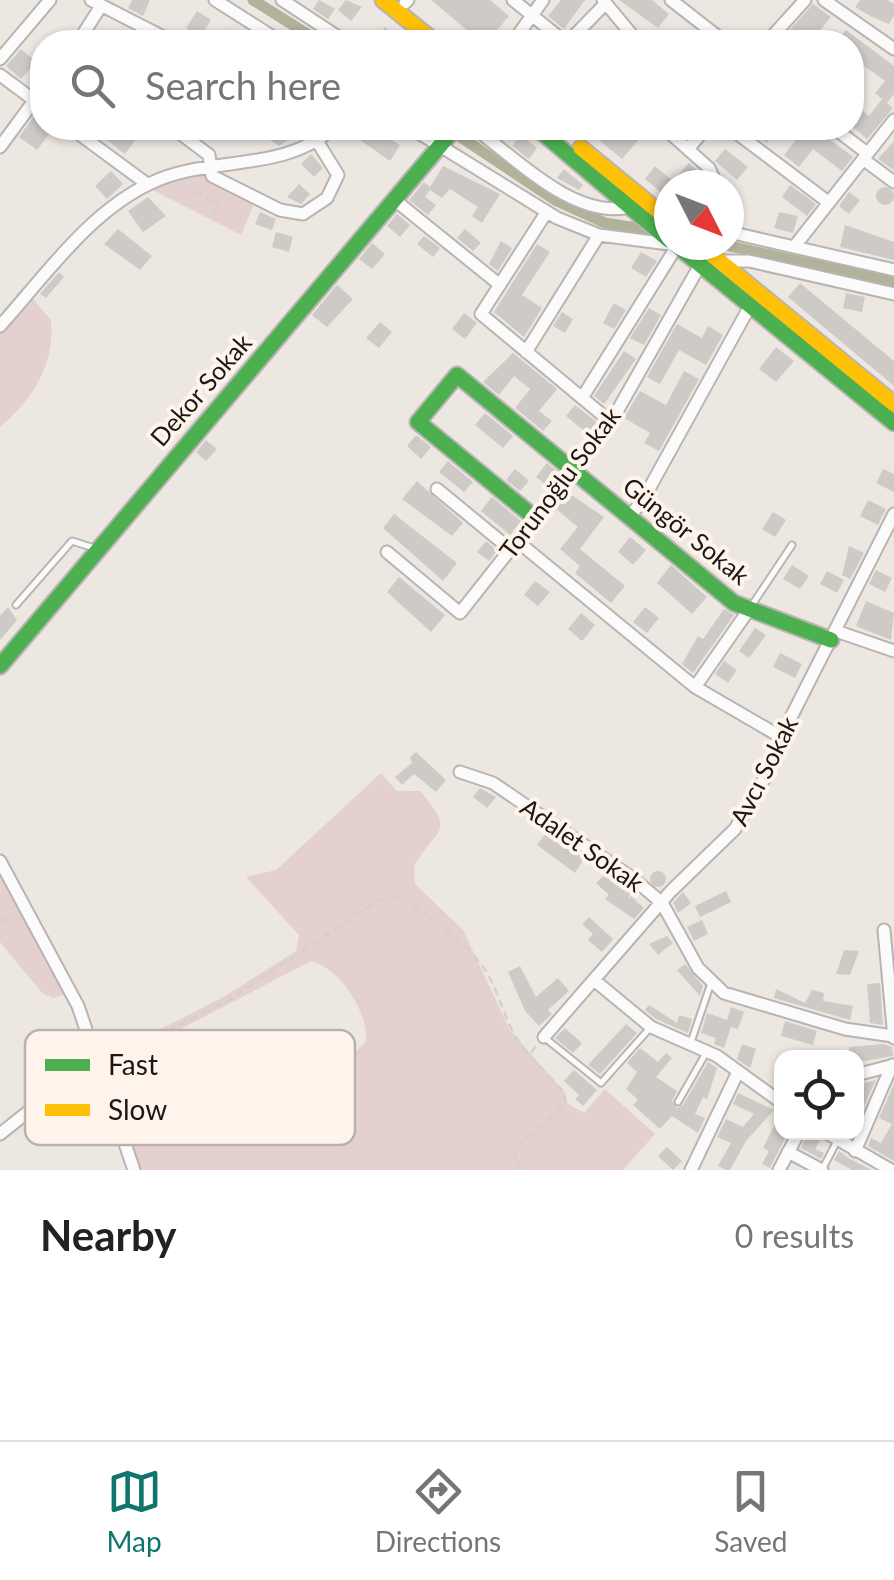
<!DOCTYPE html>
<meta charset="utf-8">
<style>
body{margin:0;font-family:Lato,sans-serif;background:#f2f2f2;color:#222}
.controls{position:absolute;right:30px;bottom:30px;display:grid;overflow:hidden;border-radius:20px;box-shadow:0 2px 8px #0004}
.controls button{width:90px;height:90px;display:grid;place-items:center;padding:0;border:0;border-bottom:2px solid #e0e0e0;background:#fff;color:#222;font:50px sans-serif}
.compass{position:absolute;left:654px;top:170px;width:90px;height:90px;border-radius:50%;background:#fff;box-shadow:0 2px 8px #0004;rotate:132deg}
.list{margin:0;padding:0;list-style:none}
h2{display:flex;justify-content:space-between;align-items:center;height:130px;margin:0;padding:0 40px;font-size:42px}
h2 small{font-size:32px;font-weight:400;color:#767676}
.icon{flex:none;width:55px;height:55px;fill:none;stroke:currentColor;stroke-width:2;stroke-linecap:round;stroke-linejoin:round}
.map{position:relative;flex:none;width:894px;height:1170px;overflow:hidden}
.search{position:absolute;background:#fff;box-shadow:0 2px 8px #0004;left:30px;right:30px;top:30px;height:110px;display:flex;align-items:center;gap:25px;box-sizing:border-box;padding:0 35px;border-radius:40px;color:#767676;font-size:38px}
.sheet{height:270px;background:#fff}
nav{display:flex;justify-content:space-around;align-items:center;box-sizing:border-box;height:140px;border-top:2px solid #e0e0e0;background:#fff;font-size:28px;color:#767676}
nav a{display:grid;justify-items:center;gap:5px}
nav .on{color:#0f766e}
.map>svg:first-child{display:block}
.green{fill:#e4d0cf}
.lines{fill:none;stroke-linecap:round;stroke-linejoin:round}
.canal{stroke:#b2b29b;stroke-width:11}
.building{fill:#cecac6}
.lane-casing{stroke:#b9b4b1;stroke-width:9}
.street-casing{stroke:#b9b4b1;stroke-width:15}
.fast-casing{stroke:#b9b4b1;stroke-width:19}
.slow-casing{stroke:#b9b4b1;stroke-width:19}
.path{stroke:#d2d1cf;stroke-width:2.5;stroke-dasharray:8 5;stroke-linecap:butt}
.lane{stroke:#fcfbfb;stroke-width:5}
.street{stroke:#fcfbfb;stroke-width:11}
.fast{stroke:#4caf50;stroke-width:15}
.slow{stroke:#ffc107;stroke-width:15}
.labels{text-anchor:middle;stroke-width:8;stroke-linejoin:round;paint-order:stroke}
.street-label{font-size:25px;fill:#1a1714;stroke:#fef4eb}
.key{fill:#fef4eb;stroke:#bab2aa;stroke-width:2.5}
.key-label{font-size:28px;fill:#1a1714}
</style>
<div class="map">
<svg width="894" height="1170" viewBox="0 0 894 1170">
<rect width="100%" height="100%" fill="#ede7e2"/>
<path class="green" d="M210 164 212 176 256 199 241 235 145 186Z
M29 294 51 320C55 365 33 399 0 427V326Z
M381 773 397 791H420C457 835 437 825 414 866L415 884 463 930 510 1030 564 1092 567 1103 584 1113 605 1089 655 1134 623 1170H134L119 1126 301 1087 330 1075 366 1042C369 1013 340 968 311 961L100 1071 97 1062 225 996 296 951 299 935 246 877 276 870Z
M0 861 71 993 53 998 42 993 0 942Z"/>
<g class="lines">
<path class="canal" d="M253 0 320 42
M447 128 555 200 605 223 650 230
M725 245 894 282"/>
</g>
<path class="building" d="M132 0H150L143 16 128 8Z
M319 0 335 9 328 19 313 9Z
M346 0 362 7 351 21 338 10Z
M431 0H490L509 16 487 42H481Z
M561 0H585L564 29 548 16Z
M619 0H652L669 14 658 28Z
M860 0H887L894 4V16L889 24 870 16 855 7Z
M813 4 831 17 810 42 800 37 795 42H779Z
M197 11 211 20 200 37 186 28Z
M385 27 404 42H373Z
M226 29 247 42H218Z
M846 30 894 66V94L887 103 875 93 885 81 852 57V42H836Z
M21 49 36 62 21 79 6 66Z
M882 99 893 108 867 139 852 126 863 111 869 116Z
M36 113 42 117V128H54L37 150 19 137Z
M91 128H123L137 138 125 154Z
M265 128H284L293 137 279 146 261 134Z
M343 128H371L400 145 390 161Z
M584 128H610L618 133 623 128H649L622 159Z
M748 128H779L767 143Z
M805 128H815L853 157 842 171 813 149 799 167 784 155Z
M520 135 537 148 529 159 512 146Z
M894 141V170L878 159Z
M725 149 748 167 737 180 715 161Z
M311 154 323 168 314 177 301 164Z
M689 163 702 175 694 185H669V199L645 179 655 166 673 181Z
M443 166 500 194 482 223 472 216 478 207 450 189 442 198 430 190 425 197 436 205 428 215 409 200 424 182 430 187Z
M564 169 583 185 579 190 557 178Z
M111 171 123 184 107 199 95 186Z
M299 184 310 194 301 204 287 197Z
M790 185 816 204 807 216 782 197Z
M876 196a9 9 0 1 1 18 0a9 9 0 1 1-18 0Z
M849 192 860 200 849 214 839 206Z
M148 197 166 216 143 232 128 211Z
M260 212 276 219 272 230 255 224Z
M779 212 798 216 793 233 774 228Z
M397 214 410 225 400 237 387 226Z
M845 225 894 242V260L840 247Z
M118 229 152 256 140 270 104 244Z
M465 229 481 243 473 251 457 238Z
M276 232 293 237 289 252 272 247Z
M424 236 440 248 433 257 417 244Z
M501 241 512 248 498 271 489 264Z
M372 243 385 254 372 269 359 259Z
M537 244 550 252 522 295 542 308 524 337 494 312Z
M641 252 657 261 646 277 631 268Z
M59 272 64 277 46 298 40 294Z
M800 283 894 361V386L788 297Z
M337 285 353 299 327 327 312 315Z
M846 293 865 297 862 312 843 308Z
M614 303 626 310 614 329 603 323Z
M649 308 661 315 644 345 630 338Z
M562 312 573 319 565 333 553 326Z
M464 313 477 323 465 339 452 329Z
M380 322 392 332 379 348 366 338Z
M677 324 702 338 708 326 723 335 706 365 679 350 660 384 647 377Z
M776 347 794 361 776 382 759 369Z
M624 351 636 359 604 404 594 396Z
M513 353 557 389 539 411 552 421 543 431 515 408 530 389 514 376 499 395 483 382Z
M684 371 699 379 659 451 644 443 650 433 624 418 640 391 666 405Z
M575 405 598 423 589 435 566 416Z
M485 413 513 436 503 448 475 425Z
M416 435 431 447 421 459 407 446Z
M206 440 217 449 206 461 196 452Z
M448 461 473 482 464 492 439 472Z
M547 463 559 473 548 487 536 477Z
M515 469 529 481 520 491 506 480Z
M883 469 894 474V492L876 483Z
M417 481 463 523 452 536 402 499Z
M567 492 604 517 580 549 625 586 611 603 575 573 580 566 560 549 578 527 555 508Z
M492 497 521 521 510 535 481 511Z
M868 500 886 509 878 525 860 516Z
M773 512 786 520 775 537 762 529Z
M394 514 457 563 443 581 383 528Z
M630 537 646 550 633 565 618 552Z
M486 541 497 551 489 561 477 552Z
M849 546 864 553 850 579 842 575Z
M671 565 707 597 692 614 657 583Z
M792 565 809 576 800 589 783 579Z
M876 570 892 578 885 592 869 584Z
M827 571 844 580 837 593 820 584Z
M399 577 445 615 431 632 387 592Z
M535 581 550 592 538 606 524 595Z
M866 601 894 613 891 640 856 626Z
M8 607 17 620 0 640V616Z
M645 607 659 618 647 633 633 622Z
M724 609 734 615 693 673 682 664 698 636 703 639Z
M581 613 595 625 582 641 568 629Z
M755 628 766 635 749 658 739 651Z
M780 653 802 664 795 678 773 667Z
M724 661 737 670 728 683 715 674Z
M416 752 446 780 436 792 414 774 402 785 395 777 412 763 410 757Z
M480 788 496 797 487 808 473 797Z
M547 831 585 857 575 873 537 845Z
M650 879a8 8 0 1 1 16 0a8 8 0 1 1-16 0Z
M606 873 623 890 626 886 631 890 628 900 631 896 644 908 634 919 605 899 609 895 596 883Z
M726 891 731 902 700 917 695 906Z
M683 892 691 903 678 913 673 903Z
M589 917 613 939 602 952 588 940 593 934 582 924Z
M702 920 708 934 694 941 687 927Z
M667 936 673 943 658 955 649 944Z
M844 950 859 951 850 975 836 974Z
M685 964 703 986 700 996 677 970Z
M520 966 536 997 558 978 569 991 548 1010 552 1014 539 1026 525 1011 508 972Z
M880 983 883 1025 870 1023 867 984Z
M776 989 805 1003 812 990 824 993 823 1001 853 1006 850 1020 774 998Z
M649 1005 677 1023 679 1015 692 1019 688 1033 656 1019 645 1010Z
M731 1007 744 1012 738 1029 731 1027 724 1048 714 1044 716 1038 701 1033 707 1013 727 1020Z
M785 1021 817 1031 813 1045 781 1036Z
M626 1024 637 1033 600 1074 588 1065Z
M565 1028 582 1043 573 1053 555 1038Z
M742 1044 756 1049 750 1068 737 1059Z
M883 1044 892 1047 893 1056 865 1061 849 1058V1047Z
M640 1048 658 1062 666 1053 672 1058 656 1077 677 1091 672 1101 677 1108 683 1105 708 1062 717 1068 707 1099 703 1097 695 1114 705 1118 698 1133 672 1116 660 1129 633 1105 638 1100 626 1089 637 1072 627 1063Z
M574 1070 597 1090 583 1106 575 1099 579 1095 564 1081Z
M876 1080 861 1112 856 1110 863 1094 856 1091 860 1084Z
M894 1084V1161L868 1146 871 1138 881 1143 892 1124 879 1118Z
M738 1093 774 1110 746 1141 730 1170H726L718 1166 731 1143 717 1137 726 1119 743 1127 754 1114 733 1104Z
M781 1112 782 1132H788L770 1168 762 1164 769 1151 763 1148Z
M808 1132 820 1140 815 1149 824 1153 821 1159 801 1148Z
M667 1147 682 1161 673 1170 658 1156Z
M839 1151 850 1159 872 1170H852L834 1160Z"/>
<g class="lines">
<defs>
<path id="lane" d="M16 605 72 541 94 548
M752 605 792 545
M545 1038 601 1083 649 1029
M691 1042 711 983
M678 1102 706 1053
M822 1170 837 1141"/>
<path id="street" d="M91 0 173 42
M215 0 281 42
M282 0 346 42
M513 0 565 42
M603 0 638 42
M671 0 725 42
M824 0 894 49
M405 3 408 0
M78 42 101 6
M513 42 543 0
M568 42 605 4
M767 42 805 0
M0 59 50 0
M0 75 42 106
M71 128 147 184
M173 128 209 155 212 176 280 210 303 214 327 198 338 175 317 141 297 128
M411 128 557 218 599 235 669 244
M474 128C516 158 574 220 630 207
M664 128 709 168 717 185
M730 128 828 202
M834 128 867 153
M0 147 42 90
M688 149 706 128
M863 159 894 182
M396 201 500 285
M546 213 481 314 611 422
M729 232 894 270
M794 247 894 120
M722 261H749L894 294
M0 326C45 276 89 212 151 183 210 155 284 173 333 128
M526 352 599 235
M582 398 677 246
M437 489 510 549
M629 518 644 498 750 306
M517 541 695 687 781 737
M387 552 460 613 611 422 700 265
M836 631 894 651
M695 687 748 611
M460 772 493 783 635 880 662 903 698 968 724 993 845 1029 893 1036
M0 861 78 1006 134 1170
M884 930 894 1038
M594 980 651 1027 717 1056 782 1103
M544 1037 671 891 735 829 766 776 781 737 894 514
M856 1075 894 1065
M825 1132 891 1170
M0 1134 72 1077 98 1066
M855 1151 892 1065
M788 1152 822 1170
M691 1170 737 1074
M779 1170 799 1132"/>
<path id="fast" d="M537 128 669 240
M676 245 894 423
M535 518 418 422 457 375 734 603 831 640
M0 666 455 128"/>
<path id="slow" d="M383 0 435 42
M581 148 669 220
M700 245 894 404"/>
</defs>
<use href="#lane" class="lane-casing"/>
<use href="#street" class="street-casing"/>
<use href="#fast" class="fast-casing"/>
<use href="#slow" class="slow-casing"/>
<path class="path" d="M183 185 217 204
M212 216 221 194
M0 921 16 917
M109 1060 227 1001 379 900 394 897C416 902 467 945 481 964 502 992 504 1029 529 1055
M521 1170 514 1158 519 1145 566 1103 564 1092 529 1055 537 1045"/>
<use href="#lane" class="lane"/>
<use href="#street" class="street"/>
<use href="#fast" class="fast"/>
<use href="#slow" class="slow"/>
</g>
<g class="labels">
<g class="street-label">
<text transform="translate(201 390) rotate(-49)" y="9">Dekor Sokak</text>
<text transform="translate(560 483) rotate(-53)" y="9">Torunoğlu Sokak</text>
<text transform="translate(686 531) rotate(39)" y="9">Güngör Sokak</text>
<text transform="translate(764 771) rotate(-63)" y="9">Avcı Sokak</text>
<text transform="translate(582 845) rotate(35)" y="9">Adalet Sokak</text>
</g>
</g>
<rect x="25" y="1030" width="330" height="115" rx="15" class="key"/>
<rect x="45" y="1059" width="45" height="12" fill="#4caf50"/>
<rect x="45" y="1104" width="45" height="12" fill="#ffc107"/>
<g class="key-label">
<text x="108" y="1075">Fast</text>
<text x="108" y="1120">Slow</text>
</g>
</svg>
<div class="controls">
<button><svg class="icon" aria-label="locate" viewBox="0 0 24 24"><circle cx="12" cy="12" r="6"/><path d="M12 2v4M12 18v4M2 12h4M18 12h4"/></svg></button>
</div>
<svg class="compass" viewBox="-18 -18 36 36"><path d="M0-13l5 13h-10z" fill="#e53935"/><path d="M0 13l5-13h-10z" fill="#767676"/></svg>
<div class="search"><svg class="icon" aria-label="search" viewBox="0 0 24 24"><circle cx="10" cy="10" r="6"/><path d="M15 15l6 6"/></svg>Search here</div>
</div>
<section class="sheet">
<h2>Nearby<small>0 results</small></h2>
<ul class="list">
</ul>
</section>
<nav>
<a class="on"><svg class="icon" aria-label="map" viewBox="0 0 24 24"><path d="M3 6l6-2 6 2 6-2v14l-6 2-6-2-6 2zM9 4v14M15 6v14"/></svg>Map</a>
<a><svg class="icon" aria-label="directions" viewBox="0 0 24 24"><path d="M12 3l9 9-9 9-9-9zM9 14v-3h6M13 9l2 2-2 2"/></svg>Directions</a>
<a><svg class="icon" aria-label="saved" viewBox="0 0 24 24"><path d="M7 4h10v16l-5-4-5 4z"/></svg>Saved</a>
</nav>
